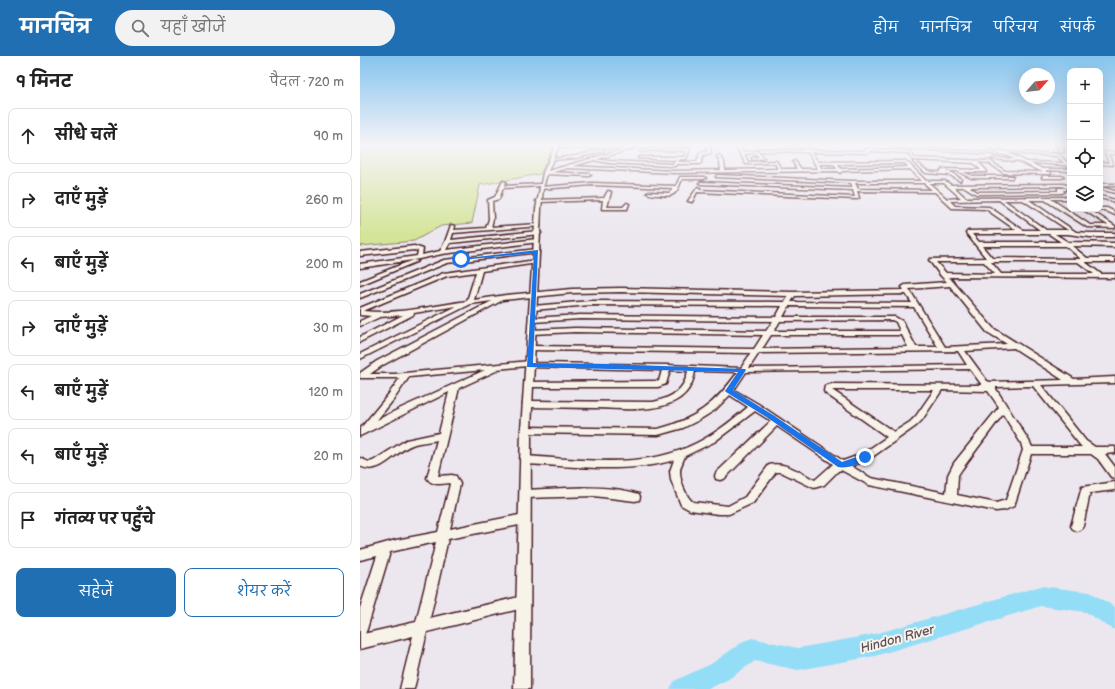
<!DOCTYPE html>
<html lang="hi">
<meta charset="utf-8">
<style>
body{margin:0;font-family:"Balsamiq Sans","Playpen Sans Deva",sans-serif;background:#f2f2f2;color:#222}
.controls{position:absolute;right:12px;top:12px;display:grid;overflow:hidden;border-radius:8px;box-shadow:0 4px 16px #0002}
.controls button{width:36px;height:36px;display:grid;place-items:center;padding:0;border:0;border-bottom:1px solid #e0e0e0;background:#fff;color:#222;font:20px sans-serif}
.compass{position:absolute;left:659px;top:12px;width:36px;height:36px;border-radius:50%;background:#fff;box-shadow:0 4px 16px #0002;rotate:63deg}
.stop{position:absolute;width:12px;height:12px;margin:-9px;border:3px solid #1a73e8;border-radius:50%;background:#fff}
.stop.end{background:#1a73e8;border-color:#fff;box-shadow:0 1px 4px #0008}
.list{margin:0;padding:0;list-style:none}
h2{display:flex;justify-content:space-between;align-items:center;height:52px;margin:0;padding:0 16px;font-size:17px}
h2 small{font-size:13px;font-weight:400;color:#767676}
.list li{display:grid;grid-template-columns:26px 1fr auto;gap:12px;align-items:center;box-sizing:border-box;height:56px;margin:0 8px 8px;padding:0 8px;border:1px solid #e0e0e0;border-radius:8px}
.list b{display:block;font-size:15px;white-space:nowrap}
.list em{font-size:13px;font-style:normal;color:#767676}
.actions{display:flex;gap:8px;padding:12px 16px}
.actions a{flex:1;padding:9px 0;border:1px solid #1f6fb2;border-radius:8px;text-align:center;font-size:14px;color:#1f6fb2}
.actions .main{background:#1f6fb2;color:#fff}
.icon{flex:none;width:22px;height:22px;fill:none;stroke:currentColor;stroke-width:2;stroke-linecap:round;stroke-linejoin:round}
.map{position:relative;flex:none;width:755px;height:633px;overflow:hidden}
header{display:flex;align-items:center;gap:24px;box-sizing:border-box;height:56px;padding:0 20px;background:#1f6fb2;color:#fff}
header strong{font-size:19px}
nav{display:flex;gap:22px;margin-inline-start:auto;font-size:14px}
.search{width:280px;height:36px;background:#f2f2f2;display:flex;align-items:center;gap:10px;box-sizing:border-box;padding:0 14px;border-radius:22px;color:#767676;font-size:15px}
main{display:flex}
aside{flex:1;background:#fff}
.map>svg:first-child{display:block}
.green{fill:#d4e599;stroke:#8f8262}
.lines{fill:none;stroke-linecap:round;stroke-linejoin:round}
.river{fill:#94ddf6;fill-rule:evenodd}
.minor-casing{stroke:#4a1f2b;stroke-width:3}
.tertiary-casing{stroke:#4a1f2b;stroke-width:3}
.minor{fill:#f7f3e8;fill-rule:evenodd}
.tertiary{fill:#f7f3e8;fill-rule:evenodd}
.route{fill:#1a73e8}
.labels{text-anchor:middle;stroke-width:4;stroke-linejoin:round;paint-order:stroke}
.near-water-label{font-size:13px;font-style:italic;fill:#5c4e5e;stroke:#f7f3e8}
</style>
<header>
<strong>मानचित्र</strong>
<div class="search"><svg class="icon" aria-label="search" viewBox="0 0 24 24"><circle cx="10" cy="10" r="6"/><path d="M15 15l6 6"/></svg>यहाँ खोजें</div>
<nav><a>होम</a><a>मानचित्र</a><a>परिचय</a><a>संपर्क</a></nav>
</header>
<main>
<aside>
<h2>9 मिनट<small>पैदल · 720 m</small></h2>
<ul class="list">
<li><svg class="icon" aria-label="ahead" viewBox="0 0 24 24"><path d="M12 20V5M6 11l6-6 6 6"/></svg><div><b>सीधे चलें</b></div><em>90 m</em></li>
<li><svg class="icon" aria-label="right" viewBox="0 0 24 24"><path d="M7 20v-9h11M14 6l5 5-5 5"/></svg><div><b>दाएँ मुड़ें</b></div><em>260 m</em></li>
<li><svg class="icon" aria-label="left" viewBox="0 0 24 24"><path d="M17 20v-9H6M10 6l-5 5 5 5"/></svg><div><b>बाएँ मुड़ें</b></div><em>200 m</em></li>
<li><svg class="icon" aria-label="right" viewBox="0 0 24 24"><path d="M7 20v-9h11M14 6l5 5-5 5"/></svg><div><b>दाएँ मुड़ें</b></div><em>30 m</em></li>
<li><svg class="icon" aria-label="left" viewBox="0 0 24 24"><path d="M17 20v-9H6M10 6l-5 5 5 5"/></svg><div><b>बाएँ मुड़ें</b></div><em>120 m</em></li>
<li><svg class="icon" aria-label="left" viewBox="0 0 24 24"><path d="M17 20v-9H6M10 6l-5 5 5 5"/></svg><div><b>बाएँ मुड़ें</b></div><em>20 m</em></li>
<li><svg class="icon" aria-label="arrive" viewBox="0 0 24 24"><path d="M6 21V4h12l-3 4 3 4H6"/></svg><div><b>गंतव्य पर पहुँचे</b></div></li>
</ul>
<div class="actions"><a class="main">सहेजें</a><a>शेयर करें</a></div>
</aside>
<div class="map">
<svg width="755" height="633" viewBox="0 0 755 633">
<rect width="100%" height="100%" fill="#ece7ef"/>
<filter id="ink" filterUnits="userSpaceOnUse"><feTurbulence type="fractalNoise" baseFrequency=".025" numOctaves="2"/><feDisplacementMap in="SourceGraphic" scale="8" xChannelSelector="R" yChannelSelector="G"/><feConvolveMatrix kernelMatrix="1 2 1 2 8 2 1 2 1" color-interpolation-filters="sRGB"/></filter>
<g filter="url(#ink)">
<path class="green" d="M0 90H194L180 118 120 129 112 167 81 170 54 185 0 190Z"/>
<g class="lines">
<path class="river" d="M681 530 730 536 755 551V574L747 570 726 556 681 550 515 600 438 614 395 605 367 624 348 633H310L314 625 351 608 384 585 392 582 438 592 472 586 515 578Z"/>
<defs>
<path id="minor" d="M259 90 272 93 270 94 259 92H194Z
M347 90 350 91 351 97 343 99 341 107 339 108H316L315 110H311L249 107 233 104 235 103 249 105 313 108 316 104 278 102 280 101H324L327 95 294 94 282 96 280 95 294 92 330 93 326 103H320L318 106H337L340 97 347 96Z
M376 90H380L383 96 397 95 404 102 393 104 392 102 399 101 395 97 384 98 388 106 416 105 422 113H437L433 106 435 105 441 113H458L448 96 399 95 398 93 445 94 439 90H443L450 94 505 95 506 93H509L511 90 513 93 549 95 551 96 554 102 630 105 645 115 683 116 656 104 655 105 632 103 634 102 655 103 646 99 540 92 542 91 641 97 627 90H631L645 96 698 98 708 107H710V112L706 109 670 107 683 113H710V115L686 114V116H691L690 118 644 117 629 107 618 106 626 114V116H603L612 120H653L652 122H611L597 115H584L592 117 601 123 600 125 590 119 566 117 553 106 556 105C564 114 569 117 581 116V114L584 113 621 114 614 107 553 104 548 97 511 95H509L507 97 451 96 458 106 546 105 566 125H585L591 129 703 128 710 130V133L702 130 610 131 617 136 698 135V132H706V134H703L704 136 702 137 616 138 605 131H594L606 142 710 141V143H691L730 169H748L722 153H740V152H747L755 156V159L744 154H730L755 170V172L727 171 685 144H669L716 176 730 177H755V181H730L708 178H695L708 186 755 187V191L712 190 727 202H755V206H725L741 218H755V222L589 221 633 272 714 323 755 321V327L681 329 726 385 735 391H755V397L745 398 755 411V422L751 421 738 403 731 398H671L654 450 645 454 636 455 509 429 481 414 478 415 464 429 454 432 421 416H416L393 447 369 458H358L330 454 321 449 311 424 310 415 314 404C266 418 214 410 165 408L162 407 160 404 162 401 165 400C218 403 278 413 328 391 350 382 370 366 388 351L370 339 355 354 339 364 323 372 298 379 166 377 163 376 161 374 163 372 166 371 298 373C336 363 355 348 378 316L335 315C329 361 271 353 238 352 214 352 191 351 167 351L163 348 167 345 293 346C311 342 324 335 328 315L310 314 306 328 298 331H169L165 328 166 326 297 325H299L302 314 170 311 167 310 137 313 136 315 99 332 78 420 92 419 96 420 100 428 90 473 164 458 168 460 170 463 168 466 164 468 88 483 70 562 163 540 168 542 169 546 168 550 163 552 67 576 54 633H40L53 580 0 593V552L17 500 0 504V494L36 484 78 476 90 428 89 427C81 428 72 430 67 422L77 384C69 386 59 386 52 389 35 395 20 421 0 410V402L9 406 13 405 46 384 79 377 89 336 0 380V373L28 339 40 322H0V317L17 305 132 245 111 248 0 303V298L97 250 54 257 53 259 0 286V281L43 259 20 261 0 270V265L11 260 0 259V252L84 217 176 204 178 205V207L122 215 114 244 146 239 212 233 261 232 433 236 544 234 542 231 545 229 587 226 581 220 569 204 570 203 626 202 606 177 608 175 656 174 626 153 592 152 575 136 497 135 499 142 497 143 337 136 332 146 328 145 338 131 340 132 339 134 495 141 493 134 341 128 339 127 341 126 493 132 491 127 356 121 357 119 491 125H562L550 113 482 115 480 117 478 115 315 117 209 112 207 111 209 110 315 115 361 114 360 106 357 100 359 99 364 106 365 114 418 113 415 107 386 108ZM648 97 697 100 704 107 667 106ZM545 107 548 111 481 113 477 108ZM459 108H474L477 113H462ZM495 127H564L572 134 498 133ZM569 127H584L601 142 587 143ZM639 144 680 174H663L629 151 595 150 590 145ZM644 144H663L708 174H686ZM612 178H689L701 186H619ZM622 190H706L721 203 632 202ZM576 206H624L635 218 586 217ZM631 206H718L734 218H641ZM116 216 107 245C72 250 38 259 3 255L87 220ZM590 230 627 276 647 288 585 291 549 233ZM261 236 429 240 425 246 230 245 173 250 170 252 173 254 230 249 422 250 416 261 220 259 173 262 170 264 173 266 220 263 413 265 406 275 215 272 172 274 168 276 172 278 215 276 403 279 394 293 171 290 167 292 171 294 391 297 381 312 307 309 174 307 170 305 34 318H10L23 309 141 245 142 244 212 237ZM546 238 552 247 431 246 435 240ZM429 250 554 251 578 291H556L542 265 535 261H423ZM532 264 536 266 540 275H414L420 265ZM411 279H542L548 291 402 293ZM654 292 703 324 630 326 627 325 605 295ZM598 295 607 309 389 312 399 297ZM610 313 622 329 472 328 465 330 464 335 465 337 527 381 502 398 483 405 398 348 374 334 386 316ZM125 314 41 352 17 364 34 343 49 321ZM673 330 720 389 722 391H672L669 385 636 333V331ZM472 334H574L556 360 550 366 534 376ZM582 334 628 335 639 351 594 407 588 419 586 437 511 422 491 410 508 404 556 370 562 364ZM395 355 411 365 356 417 355 420 356 423 360 424 364 423 417 370 473 408 455 424C441 417 425 405 409 409L385 441 368 450 333 446C326 441 320 425 320 416 320 411 323 405 325 400L354 386ZM643 358 661 387 663 394 646 444 636 447 597 439 598 419 602 413ZM76 486 56 566 3 578H5L7 573 30 496Z
M698 90H702L704 96H692L693 94H701Z
M243 93 244 95 216 102 191 104 189 103 216 100Z
M745 96H755V98H748L753 109 740 108V106L749 107Z
M187 116 229 118 231 119 229 120 186 118Z
M683 120H702L704 121 702 122H682Z
M320 121H344L346 122 344 123H322C317 136 315 142 300 139 295 139 291 139 287 137L289 136 309 137 314 132 232 129 181 133 179 132 181 131 232 127 316 130Z
M143 125 146 126 144 130 181 128 183 129 181 130 143 132 139 143 132 145 133 163 131 171 178 168H180V170L93 177 91 184 178 175 181 177 180 178 90 187 86 194 177 183 179 184V186L82 198 59 203 0 212V208L57 200 58 195 54 194 0 200V196L54 190 63 193 62 199 80 195 85 186 91 169 95 170 94 174 126 172 129 163 128 144 135 141Z
M740 128H755V130H740Z
M740 131 755 135V137L740 133Z
M248 135 251 136 247 151H263L267 147 269 148 267 153H242L243 144 178 146 176 145 178 144 244 142Z
M740 140 755 144V146L740 142Z
M177 193 180 195 179 196 87 207 0 242V238L84 204Z
M53 204 58 205 0 229V225Z
M755 426V434L730 437 723 470 721 473 717 475 713 473 711 470 722 431Z
M206 432C230 431 256 431 279 438L280 441 279 444 275 445 234 440 165 442 161 441 160 438 161 435 165 434Z"/>
<path id="tertiary" d="M195 90H199L188 115 275 90H281L187 118 183 132 181 153 171 374 170 633H154L161 374 176 153 183 117Z"/>
</defs>
<use href="#minor" class="minor-casing"/>
<use href="#tertiary" class="tertiary-casing"/>
<use href="#minor" class="minor"/>
<use href="#tertiary" class="tertiary"/>
</g>
</g>
<linearGradient id="sky" x2="0" y2="1"><stop stop-color="#86c4ee"/><stop offset="0.5" stop-color="#f6f4f8"/><stop offset="1" stop-color="#f6f4f8" stop-opacity="0"/></linearGradient>
<rect width="755" height="179" fill="url(#sky)"/>
<path class="route" d="M178 194 173 307 247 308 385 313 386 314 373 334 413 359 482 406 505 398 509 401C503 408 486 413 478 411L408 362 366 336 365 335 378 316 167 311 174 197 101 204 99 203Z"/>
<g class="labels">
<g class="near-water-label">
<text transform="translate(537 582) rotate(-15)" y="5">Hindon River</text>
</g>
</g>
</svg>
<div class="controls">
<button>+</button>
<button>−</button>
<button><svg class="icon" aria-label="locate" viewBox="0 0 24 24"><circle cx="12" cy="12" r="6"/><path d="M12 2v4M12 18v4M2 12h4M18 12h4"/></svg></button>
<button><svg class="icon" aria-label="layers" viewBox="0 0 24 24"><path d="M12 4l9 5-9 5-9-5zM3 14l9 5 9-5"/></svg></button>
</div>
<svg class="compass" viewBox="-18 -18 36 36"><path d="M0-13l5 13h-10z" fill="#e53935"/><path d="M0 13l5-13h-10z" fill="#767676"/></svg>
<div class="stop" style="left:101px;top:203px"></div>
<div class="stop end" style="left:505px;top:401px"></div>
</div>
</main>
